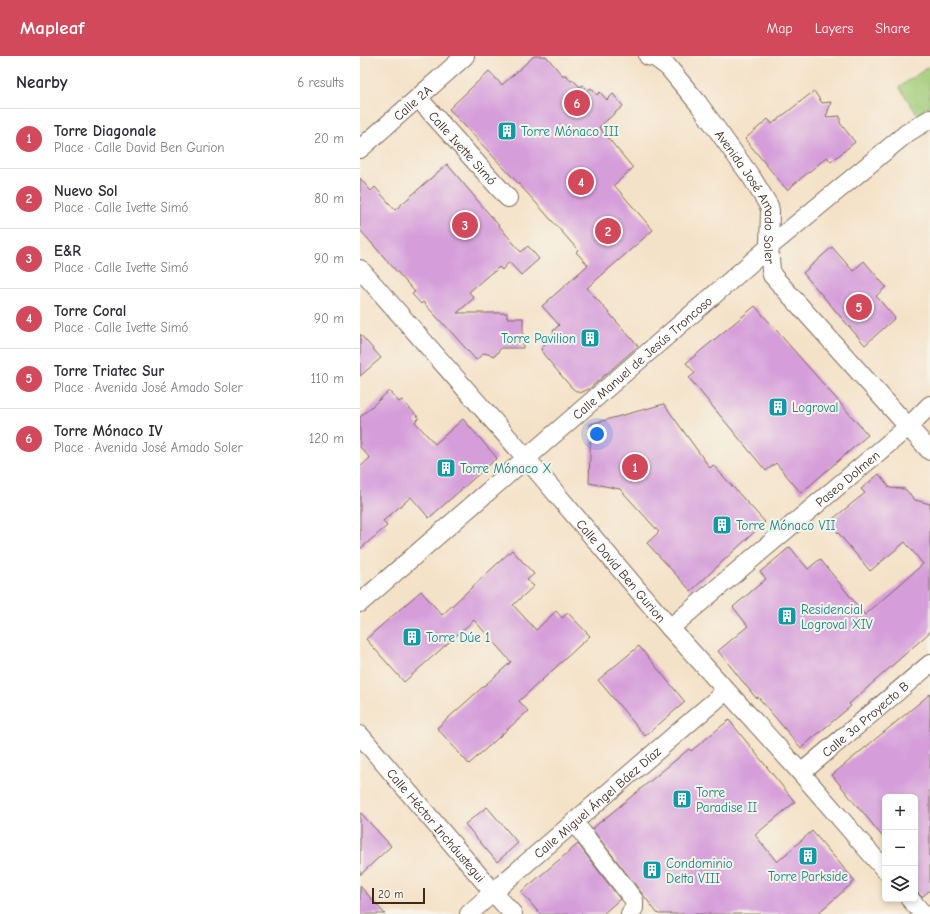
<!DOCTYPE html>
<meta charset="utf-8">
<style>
body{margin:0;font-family:"Comic Neue",sans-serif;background:#f7f7f7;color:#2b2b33}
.controls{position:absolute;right:12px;bottom:12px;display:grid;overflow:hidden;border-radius:6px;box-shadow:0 2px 6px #0003}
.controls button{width:36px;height:36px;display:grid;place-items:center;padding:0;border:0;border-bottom:1px solid #e1e1e2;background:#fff;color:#2b2b33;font:20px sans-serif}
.scale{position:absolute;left:12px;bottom:10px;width:53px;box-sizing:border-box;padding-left:4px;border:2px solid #3b2a1e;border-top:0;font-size:11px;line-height:14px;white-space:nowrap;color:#3b2a1e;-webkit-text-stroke:3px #f7f3e8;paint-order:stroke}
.you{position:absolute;left:237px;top:378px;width:14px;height:14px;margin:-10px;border:3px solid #fff;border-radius:50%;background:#1a73e8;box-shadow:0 0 0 6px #1a73e833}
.badge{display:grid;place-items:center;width:26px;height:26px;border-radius:50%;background:#d1495b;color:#fff;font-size:13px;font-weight:700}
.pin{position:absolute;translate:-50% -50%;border:2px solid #fff;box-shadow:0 1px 4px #0006}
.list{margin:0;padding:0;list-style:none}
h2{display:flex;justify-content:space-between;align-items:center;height:52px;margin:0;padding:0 16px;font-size:17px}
h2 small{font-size:13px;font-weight:400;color:#7c7c81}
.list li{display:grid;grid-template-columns:26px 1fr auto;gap:12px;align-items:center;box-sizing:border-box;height:60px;padding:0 16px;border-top:1px solid #e1e1e2}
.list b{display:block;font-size:15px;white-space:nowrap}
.list p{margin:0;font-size:13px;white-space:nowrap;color:#7c7c81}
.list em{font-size:13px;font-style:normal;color:#7c7c81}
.icon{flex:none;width:22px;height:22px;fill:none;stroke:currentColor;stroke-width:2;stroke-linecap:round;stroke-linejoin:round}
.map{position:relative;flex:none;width:570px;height:858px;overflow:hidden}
header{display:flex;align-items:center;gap:24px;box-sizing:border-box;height:56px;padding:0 20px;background:#d1495b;color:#fff}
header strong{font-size:19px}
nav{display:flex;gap:22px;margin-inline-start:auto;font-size:14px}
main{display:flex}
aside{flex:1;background:#fff}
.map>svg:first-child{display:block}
.green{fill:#9fca76;stroke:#6d7a4a}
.building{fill:#d59eda}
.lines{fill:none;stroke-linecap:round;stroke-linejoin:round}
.street-casing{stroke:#7c6a5a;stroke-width:20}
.street{stroke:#fff;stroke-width:18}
.labels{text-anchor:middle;stroke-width:4;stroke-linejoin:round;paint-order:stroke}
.street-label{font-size:13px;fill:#3b2a1e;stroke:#f7f3e8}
.culture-label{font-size:13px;fill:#0d838f;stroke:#f7f3e8;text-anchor:start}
</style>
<header>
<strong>Mapleaf</strong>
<nav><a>Map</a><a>Layers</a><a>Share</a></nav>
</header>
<main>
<aside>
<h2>Nearby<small>6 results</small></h2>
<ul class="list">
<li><span class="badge">1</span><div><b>Torre Diagonale</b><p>Place · Calle David Ben Gurion</p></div><em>20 m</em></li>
<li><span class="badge">2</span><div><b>Nuevo Sol</b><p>Place · Calle Ivette Simó</p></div><em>80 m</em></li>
<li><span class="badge">3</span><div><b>E&amp;R</b><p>Place · Calle Ivette Simó</p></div><em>90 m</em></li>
<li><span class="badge">4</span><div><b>Torre Coral</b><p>Place · Calle Ivette Simó</p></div><em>90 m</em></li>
<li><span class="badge">5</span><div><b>Torre Triatec Sur</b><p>Place · Avenida José Amado Soler</p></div><em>110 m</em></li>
<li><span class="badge">6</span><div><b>Torre Mónaco IV</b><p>Place · Avenida José Amado Soler</p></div><em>120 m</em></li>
</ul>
</aside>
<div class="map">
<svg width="570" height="858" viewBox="0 0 570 858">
<rect width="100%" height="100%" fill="#f7f3e8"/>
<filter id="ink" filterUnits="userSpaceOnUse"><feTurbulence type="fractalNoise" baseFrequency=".025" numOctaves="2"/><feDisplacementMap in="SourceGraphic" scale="8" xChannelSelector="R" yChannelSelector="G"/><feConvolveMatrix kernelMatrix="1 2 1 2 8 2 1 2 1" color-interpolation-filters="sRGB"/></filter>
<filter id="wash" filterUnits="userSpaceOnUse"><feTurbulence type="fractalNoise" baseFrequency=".012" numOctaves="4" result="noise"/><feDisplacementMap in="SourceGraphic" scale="16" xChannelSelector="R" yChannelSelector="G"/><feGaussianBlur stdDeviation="0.9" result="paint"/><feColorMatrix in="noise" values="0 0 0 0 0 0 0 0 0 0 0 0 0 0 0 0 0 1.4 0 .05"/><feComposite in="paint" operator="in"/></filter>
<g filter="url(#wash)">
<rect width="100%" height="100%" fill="#f4e2c8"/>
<path class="green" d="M570 10V50L557 58 539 31Z"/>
<g id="blocks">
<path class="building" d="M174 0H186L202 19H206L211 25 213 24 220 31 223 29 228 34 231 32 237 39 240 36 247 44 253 38 263 50 239 71 273 112 254 129 293 174 227 232 278 290 229 333 220 337 216 335 211 331 184 299 181 293 194 277 193 275 199 269 182 250 228 209 216 196 218 194 169 139 89 53 129 15 142 29Z
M454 35 462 47 471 46 466 61 480 60V67L495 86 471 106 467 101 427 134 385 83 408 63 412 68Z
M87 108 161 196 168 190 179 203 161 219 149 206 142 214 139 211 134 216H132L109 236 114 242 97 257H147V262H163V292H141L135 300 124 297 116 304 84 268V269L63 246 61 248 52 238 55 236 0 174V122L11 135 15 131 35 154Z
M472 191 493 215 504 205 526 231 516 240 535 262 505 289 443 217Z
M395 250 508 379 441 437 416 407 406 415 329 322 335 317 326 307Z
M0 278 21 302 0 320Z
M29 335 39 346 42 344 59 362 55 366 75 388 103 363 137 402 69 462 51 441 23 465 27 470 0 493V411L10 402 0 391V361Z
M304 348 350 412 353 409 405 466 331 535 287 487 299 476 260 433 229 427 231 368Z
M519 418 530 432 545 433 555 444 570 448V576L489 648 491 650 441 692 398 641 396 642 358 595 388 570 373 551 406 523 400 516 430 491 448 513 460 503 505 559 563 508 545 486 510 515 469 466 505 437 501 433Z
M152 494 174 518 167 524 174 530 153 549 176 574 196 555 202 562 208 557 230 580 159 645 168 655 109 708 77 672 151 606 114 564 44 626 6 583 61 535 82 559Z
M279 590 325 646 285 680 238 624Z
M570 638V834L562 841 555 834V741H525V784L502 755H501L472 719Z
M369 664 435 746 395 779 417 806 452 775 495 825 457 858H298L232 773 329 693 331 695Z
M127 751 158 787 137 806 105 768Z
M0 756 31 790 0 819Z
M218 788 260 843 243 858H180L161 836Z
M0 830 25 858H0Z"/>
</g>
</g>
<g filter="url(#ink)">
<use href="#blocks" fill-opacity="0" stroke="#7c6a5a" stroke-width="1"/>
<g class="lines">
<defs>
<g id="street">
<path id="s1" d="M288 0 296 2 308 11 338 47 392 122 409 150 410 155 409 191 411 214 412 219 570 395"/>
<path id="s2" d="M58 42 148 142"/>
<path id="s3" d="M0 93 105 0"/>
<path id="s4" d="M0 213 166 402 310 572 441 717 525 814"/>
<path id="s5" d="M0 547 409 191 547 77 570 63"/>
<path id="s6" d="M310 572 548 371 570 349"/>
<path id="s7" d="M0 679 133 836 153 858"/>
<path id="s8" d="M441 717 570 608"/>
<path d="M214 766 274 844V852L270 858"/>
<path d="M550 843 563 858"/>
<path id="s9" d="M109 858 133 836 366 635"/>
</g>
</defs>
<use href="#street" class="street-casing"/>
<use href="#street" class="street"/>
</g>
</g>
<defs>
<symbol id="building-square" viewBox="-11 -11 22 22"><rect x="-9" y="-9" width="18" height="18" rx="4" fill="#0f9aa8" stroke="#f7f3e8"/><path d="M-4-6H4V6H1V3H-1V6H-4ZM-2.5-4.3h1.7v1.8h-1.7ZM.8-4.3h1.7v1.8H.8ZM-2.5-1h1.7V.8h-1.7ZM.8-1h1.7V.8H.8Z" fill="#fff"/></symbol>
</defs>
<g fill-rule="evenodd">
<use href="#building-square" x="136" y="64" width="22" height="22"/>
<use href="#building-square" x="219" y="271" width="22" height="22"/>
<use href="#building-square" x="407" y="340" width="22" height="22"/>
<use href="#building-square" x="75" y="401" width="22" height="22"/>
<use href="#building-square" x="351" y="458" width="22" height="22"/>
<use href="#building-square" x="416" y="549" width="22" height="22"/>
<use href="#building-square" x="41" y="570" width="22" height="22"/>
<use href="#building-square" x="311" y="732" width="22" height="22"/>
<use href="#building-square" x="437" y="789" width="22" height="22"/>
<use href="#building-square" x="281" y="803" width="22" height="22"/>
</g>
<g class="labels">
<g class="street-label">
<text dy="5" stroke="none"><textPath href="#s3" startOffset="70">Calle 2A</textPath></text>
<text dy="5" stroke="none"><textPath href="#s2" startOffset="67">Calle Ivette Simó</textPath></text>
<text dy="5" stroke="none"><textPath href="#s1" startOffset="179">Avenida José Amado Soler</textPath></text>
<text dy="5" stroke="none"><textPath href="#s5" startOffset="374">Calle Manuel de Jesús Troncoso</textPath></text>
<text dy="5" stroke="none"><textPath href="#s6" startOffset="232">Paseo Dolmen</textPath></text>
<text dy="5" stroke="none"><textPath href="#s4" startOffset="399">Calle David Ben Gurion</textPath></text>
<text dy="5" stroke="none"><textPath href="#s8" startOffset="84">Calle 3a Proyecto B</textPath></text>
<text dy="5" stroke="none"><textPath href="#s9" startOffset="170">Calle Miguel Ángel Báez Díaz</textPath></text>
<text dy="5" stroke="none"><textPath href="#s7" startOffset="118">Calle Héctor Incháustegui</textPath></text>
</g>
<g class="culture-label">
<text x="161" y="80">Torre Mónaco III</text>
<text x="216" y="287" text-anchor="end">Torre Pavilion</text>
<text x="432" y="356">Logroval</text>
<text x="100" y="417">Torre Mónaco X</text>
<text x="376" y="474">Torre Mónaco VII</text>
<text x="441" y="558">Residencial<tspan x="441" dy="15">Logroval XIV</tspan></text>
<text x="66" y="586">Torre Dúe 1</text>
<text x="336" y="741">Torre<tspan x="336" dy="15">Paradise II</tspan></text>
<text x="306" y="812">Condominio<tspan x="306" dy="15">Delta VIII</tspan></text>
<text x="448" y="825" text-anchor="middle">Torre Parkside</text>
</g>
</g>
</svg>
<div class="controls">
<button>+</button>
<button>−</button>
<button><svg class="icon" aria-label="layers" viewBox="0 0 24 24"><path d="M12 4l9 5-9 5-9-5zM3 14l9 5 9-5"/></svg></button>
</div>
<div class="scale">20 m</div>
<div class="you"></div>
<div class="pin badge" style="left:275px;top:411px">1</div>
<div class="pin badge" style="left:248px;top:175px">2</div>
<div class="pin badge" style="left:105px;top:169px">3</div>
<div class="pin badge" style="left:221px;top:126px">4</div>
<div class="pin badge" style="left:499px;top:251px">5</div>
<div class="pin badge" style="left:217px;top:47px">6</div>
</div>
</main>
